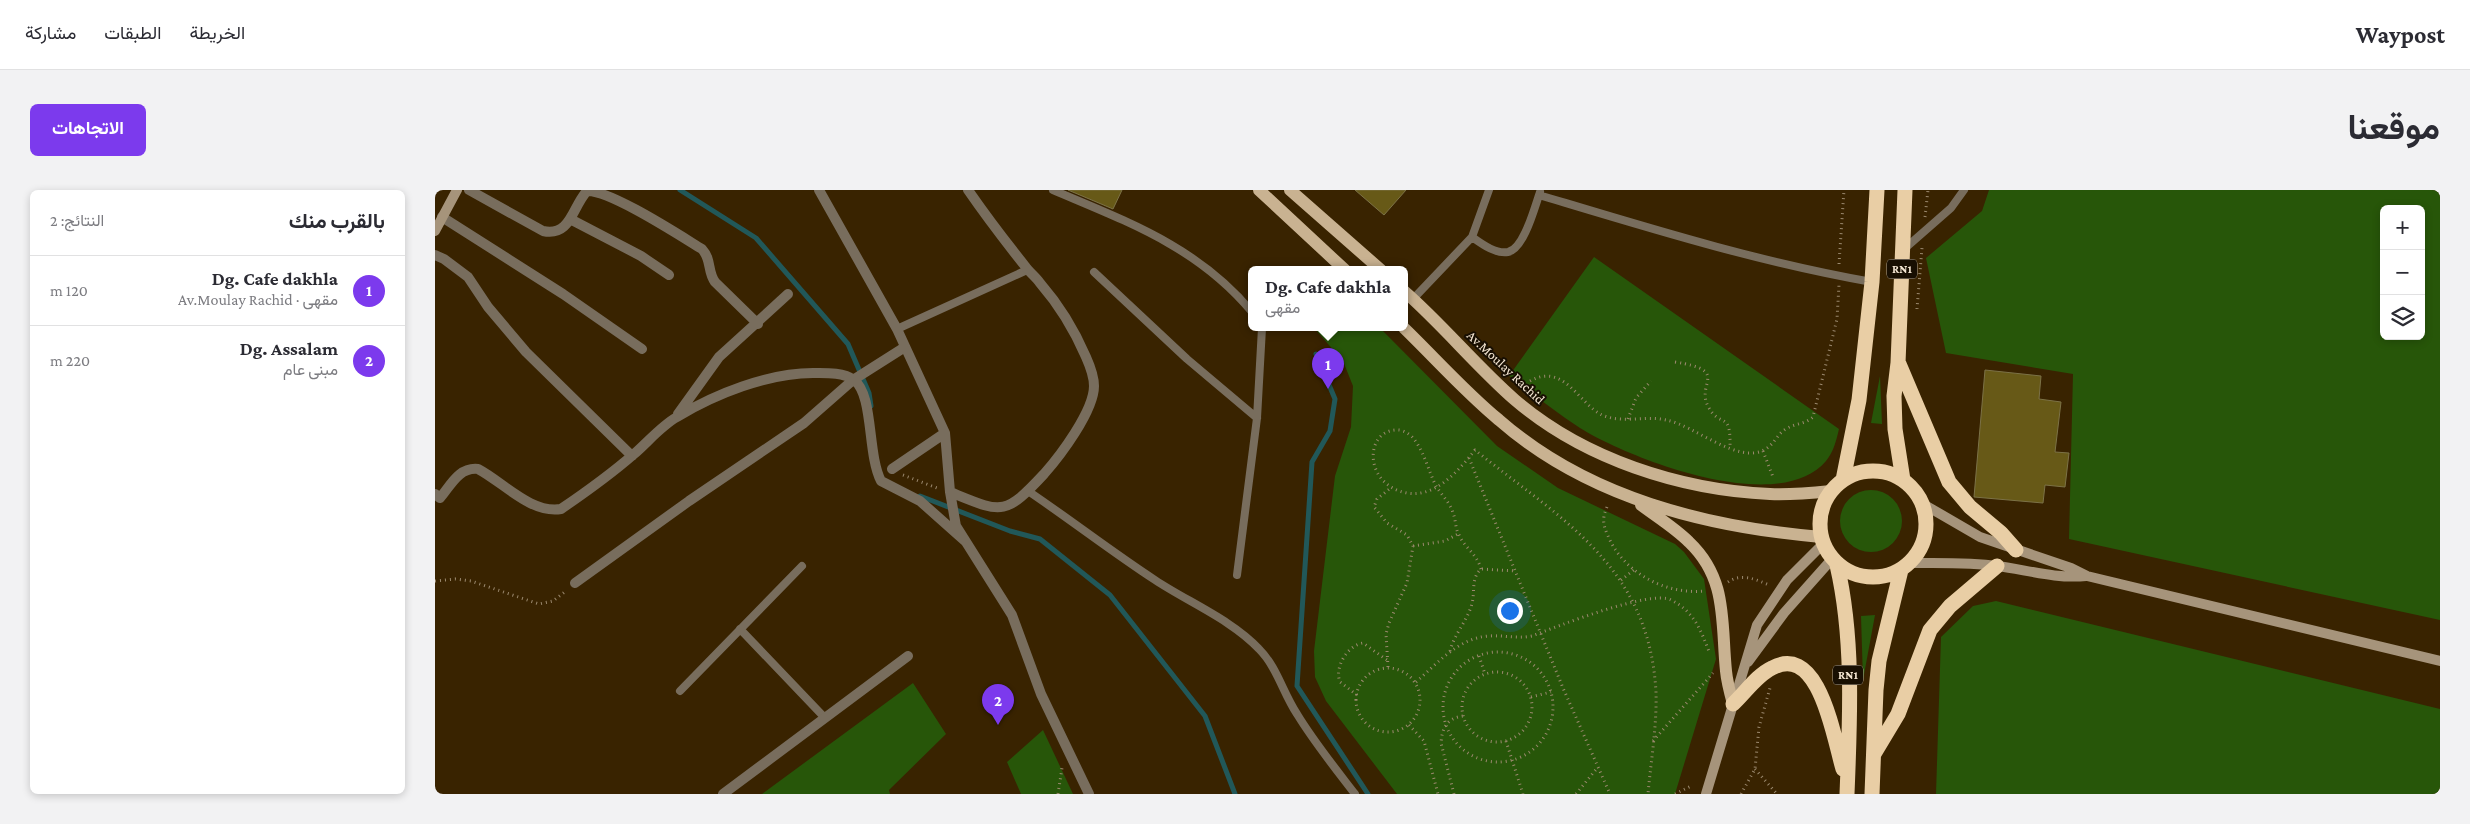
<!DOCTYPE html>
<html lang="ar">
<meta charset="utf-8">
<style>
body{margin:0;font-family:"Crimson Pro",Vazirmatn,serif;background:#f2f2f3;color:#2b2b33;direction:rtl}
.controls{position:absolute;right:15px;top:15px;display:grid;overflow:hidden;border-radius:8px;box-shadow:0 2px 8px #0003}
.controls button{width:45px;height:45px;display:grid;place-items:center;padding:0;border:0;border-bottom:1px solid #e1e1e2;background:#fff;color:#2b2b33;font:25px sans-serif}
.you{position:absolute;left:1074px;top:420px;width:18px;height:18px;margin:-12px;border:4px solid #fff;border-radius:50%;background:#1a73e8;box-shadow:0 0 0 8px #1a73e833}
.badge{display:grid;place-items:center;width:32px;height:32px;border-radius:50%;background:#7c3aed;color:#fff;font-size:16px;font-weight:700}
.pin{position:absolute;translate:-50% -41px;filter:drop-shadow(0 1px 2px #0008)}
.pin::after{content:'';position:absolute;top:26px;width:18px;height:15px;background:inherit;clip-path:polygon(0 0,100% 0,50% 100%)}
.popup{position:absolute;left:813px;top:76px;width:160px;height:65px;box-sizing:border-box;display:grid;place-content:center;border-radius:8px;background:#fff;filter:drop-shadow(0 1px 4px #0005);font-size:16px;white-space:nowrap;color:#7c7c81}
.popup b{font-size:19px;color:#2b2b33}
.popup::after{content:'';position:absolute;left:50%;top:100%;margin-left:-10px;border:10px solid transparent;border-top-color:#fff}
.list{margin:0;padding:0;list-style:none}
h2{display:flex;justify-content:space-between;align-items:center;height:65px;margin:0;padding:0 20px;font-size:21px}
h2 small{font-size:16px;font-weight:400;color:#7c7c81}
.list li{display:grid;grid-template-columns:32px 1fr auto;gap:15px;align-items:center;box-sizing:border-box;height:70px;padding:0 20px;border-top:1px solid #e1e1e2}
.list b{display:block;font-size:19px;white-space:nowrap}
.list p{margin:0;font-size:16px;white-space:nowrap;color:#7c7c81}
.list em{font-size:16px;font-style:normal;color:#7c7c81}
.icon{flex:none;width:28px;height:28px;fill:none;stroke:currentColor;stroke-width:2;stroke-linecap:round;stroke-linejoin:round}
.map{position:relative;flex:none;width:2005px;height:604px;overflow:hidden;direction:ltr;border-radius:8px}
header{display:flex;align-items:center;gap:30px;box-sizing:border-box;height:70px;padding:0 25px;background:#fff;border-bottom:1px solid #e1e1e2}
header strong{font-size:24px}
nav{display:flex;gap:28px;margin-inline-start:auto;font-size:18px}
.intro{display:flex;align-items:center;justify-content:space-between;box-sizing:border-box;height:120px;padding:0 30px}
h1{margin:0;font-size:35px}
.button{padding:12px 22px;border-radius:8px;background:#7c3aed;color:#fff;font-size:18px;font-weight:700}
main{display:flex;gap:30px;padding:0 30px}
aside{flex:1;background:#fff;border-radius:8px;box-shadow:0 2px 8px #0003}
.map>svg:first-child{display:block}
.green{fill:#275609;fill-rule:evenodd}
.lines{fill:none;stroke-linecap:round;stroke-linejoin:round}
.stream{stroke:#215859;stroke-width:5}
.building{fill:#675917;stroke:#7c7247}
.path{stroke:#9b896e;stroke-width:3;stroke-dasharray:1 4;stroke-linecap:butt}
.lane{stroke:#786d5d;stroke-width:8}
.street{stroke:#786d5d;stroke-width:10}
.secondary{stroke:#a6947b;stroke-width:10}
.primary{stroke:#c9b291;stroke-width:12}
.highway{stroke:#e9cea5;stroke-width:15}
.labels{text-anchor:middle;stroke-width:4;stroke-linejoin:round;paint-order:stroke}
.shield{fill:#180f02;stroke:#b3a694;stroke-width:1}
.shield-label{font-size:12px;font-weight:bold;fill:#f5e7d3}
.street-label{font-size:14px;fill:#f5e7d3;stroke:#180f02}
</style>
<header>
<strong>Waypost</strong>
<nav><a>الخريطة</a><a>الطبقات</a><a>مشاركة</a></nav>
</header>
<div class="intro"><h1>موقعنا</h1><a class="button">الاتجاهات</a></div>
<main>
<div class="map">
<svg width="2005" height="604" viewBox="0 0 2005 604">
<rect width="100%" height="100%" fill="#392300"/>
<path class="green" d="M1554 0H2005V430L1634 349 1638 184 1511 163 1491 68 1547 21ZM1949 19H1986V146H1949Z
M1159 67 1404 239C1401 251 1399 261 1391 271 1344 327 1195 269 1145 238 1120 222 1097 203 1074 186Z
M879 138H945L1062 256 1123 298 1240 354 1249 362 1269 389 1281 469 1240 604H962L891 511 880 487 879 461 900 286 916 237 918 196 908 171Z
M1445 186 1447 234 1436 233Z
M1405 331a31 31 0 1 1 62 0a31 31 0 1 1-62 0Z
M1561 411 2005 519V604H1501L1506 447 1538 416Z
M1440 425 1428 490 1426 426Z
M478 493 511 544 454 600 455 604H327Z
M608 540 638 604H586L572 572Z"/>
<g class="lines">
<path class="stream" d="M245 0 321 48 413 154 434 203 436 216
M881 164 900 209 895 241 877 272 862 496 933 604
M485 306 575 341 605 349 675 405 770 526 800 604"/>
</g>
<path class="building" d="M633 0H687L678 19Z
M920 0H971L949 25Z
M1550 180 1606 186 1604 209 1626 212 1620 262 1634 263 1630 297 1610 295 1608 313 1539 307Z"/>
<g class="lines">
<path class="path" d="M1490 27 1493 0
M1404 74 1409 0
M1482 119 1487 58
M1240 172C1297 181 1259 193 1274 218 1286 239 1296 219 1295 258
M1095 191C1129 172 1144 214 1167 225 1188 234 1209 225 1231 230 1259 235 1302 274 1329 260 1339 255 1342 244 1351 239 1360 233 1369 235 1378 227L1402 129 1404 95
M1193 229 1201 208 1216 191
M1328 261 1338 287
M1034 268 1128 498 1175 604
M468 285 502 298
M1172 317C1167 328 1168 335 1173 346 1188 382 1230 405 1269 401
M978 356 1010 351 1023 344
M1046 379C1042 364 1030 358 1024 345 1020 338 1021 330 1018 323 1015 312 1005 304 1000 294 993 279 989 262 979 249 976 245 969 240 963 240 929 239 928 295 972 303 1001 308 1024 280 1040 260 1128 331 1214 376 1221 502 1222 536 1216 570 1213 604
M1186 390 1199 380
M0 391 20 389 36 391 104 414 118 411 131 401
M1293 392C1306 383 1320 389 1334 395
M1015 461C1019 445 1031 432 1036 417 1041 403 1035 389 1046 379L1081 381
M1008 517a55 55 0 1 1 110 0a55 55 0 1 1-110 0Z
M1044 466 1050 484
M953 477 951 444 954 433 972 393 978 356 972 345 952 333 939 317 942 309 957 297
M921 510a32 32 0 1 1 64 0a32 32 0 1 1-64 0Z
M1027 517a35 35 0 1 1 70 0a35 35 0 1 1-70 0Z
M981 492C1003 473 1023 448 1054 446 1069 445 1082 449 1097 446 1121 437 1216 399 1236 410 1260 422 1266 441 1275 464
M922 505 905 492C899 477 913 455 928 453L952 470
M1096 507 1116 502
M974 535 989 551 1003 604
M1071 551 1088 604
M1218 551 1278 483
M1320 579 1342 604
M623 604 627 578
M1019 604 1006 553C1007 538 1012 528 1028 526
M1141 604 1163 577
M1240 604 1256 596
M1306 604 1320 579 1324 537 1335 498"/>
<path class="lane" d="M618 0C693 32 763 57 817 122
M1104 5C1214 38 1323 72 1437 92
M1037 47C1047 54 1060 64 1073 62 1089 59 1100 16 1105 2
M1468 60 1516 18 1529 0
M659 82 752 169 822 228
M978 109 1037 47 1054 0
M462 139 592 80
M593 301C636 330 677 362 720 390 753 412 797 430 824 459 842 477 848 503 862 524 879 552 900 578 920 604
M802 385 822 228 827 138
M305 439 390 528
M245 501 367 376"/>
<path class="street" d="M34 0 108 41C136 47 137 17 152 1 175 0 244 45 267 59 277 70 272 81 280 92L323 134
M384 0 462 139 510 243 515 302 521 336 577 425 606 504 654 604
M7 27 128 104 207 159
M135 29 206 66 234 85
M0 65 9 69 33 87 53 117 91 162 197 266
M243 224 284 167 353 104
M457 279 510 243
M515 302C567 323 569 327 609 284 625 266 659 221 659 196 659 186 655 176 651 167 639 139 625 116 605 93 601 87 594 82 590 76 570 51 551 26 533 0
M0 304 5 308C16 295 24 277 43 279 68 292 96 324 126 319 151 302 176 284 199 264 213 252 226 236 242 227 280 204 333 183 378 183 390 183 408 182 419 190 439 205 432 264 446 291L485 311 530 351
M140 393 254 311 369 233 418 190 470 157
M288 604 473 466"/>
<path class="secondary" d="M0 41 22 0
M1488 314 1545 347 1636 378 1652 386 2005 471
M1475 373C1504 373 1534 372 1563 376 1592 380 1621 389 1651 386
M1313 472 1349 423 1397 369
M1271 604 1322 435 1352 390 1388 354"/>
<path class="primary" d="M824 0 910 80
M855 0 946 80
M969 101C1008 135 1041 176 1080 210 1149 269 1245 300 1335 304 1355 305 1376 303 1396 301
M969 138C1000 168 1030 202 1064 230 1153 308 1271 337 1386 347
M1206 315C1222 327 1240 338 1254 352 1293 389 1286 432 1291 481 1292 492 1295 503 1298 514"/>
<path class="highway" d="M1464 174 1514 292 1535 317 1566 343 1581 360
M1385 334a53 53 0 1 1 106 0a53 53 0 1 1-106 0Z
M1408 290 1424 210 1437 92 1442 0
M1468 290 1460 239 1459 206 1463 173 1470 0
M1402 375C1419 448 1415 529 1412 604
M1298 514C1310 503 1322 485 1337 478 1385 452 1399 550 1408 579
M1439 564 1463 524 1495 440 1515 416 1562 376
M1437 604 1441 500 1444 471 1466 380"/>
</g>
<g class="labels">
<g class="shield">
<rect x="1452" y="69.5" width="30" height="19" rx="4"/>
<rect x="1398" y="475.5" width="30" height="19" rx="4"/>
</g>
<g class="shield-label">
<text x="1467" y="83">RN1</text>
<text x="1413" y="489">RN1</text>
</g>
<g class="street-label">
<text transform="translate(1071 177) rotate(43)" y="5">Av.Moulay Rachid</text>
</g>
</g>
</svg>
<div class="controls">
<button>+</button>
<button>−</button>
<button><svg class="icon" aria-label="layers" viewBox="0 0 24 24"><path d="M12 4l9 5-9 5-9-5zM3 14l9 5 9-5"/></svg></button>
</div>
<div class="you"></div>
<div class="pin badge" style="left:893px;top:199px">1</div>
<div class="popup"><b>Dg. Cafe dakhla</b>مقهى</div>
<div class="pin badge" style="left:563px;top:535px">2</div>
</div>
<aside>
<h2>بالقرب منك<small>النتائج: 2</small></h2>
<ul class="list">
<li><span class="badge">1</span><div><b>Dg. Cafe dakhla</b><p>مقهى · Av.Moulay Rachid</p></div><em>120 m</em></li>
<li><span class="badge">2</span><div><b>Dg. Assalam</b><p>مبنى عام</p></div><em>220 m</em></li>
</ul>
</aside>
</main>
